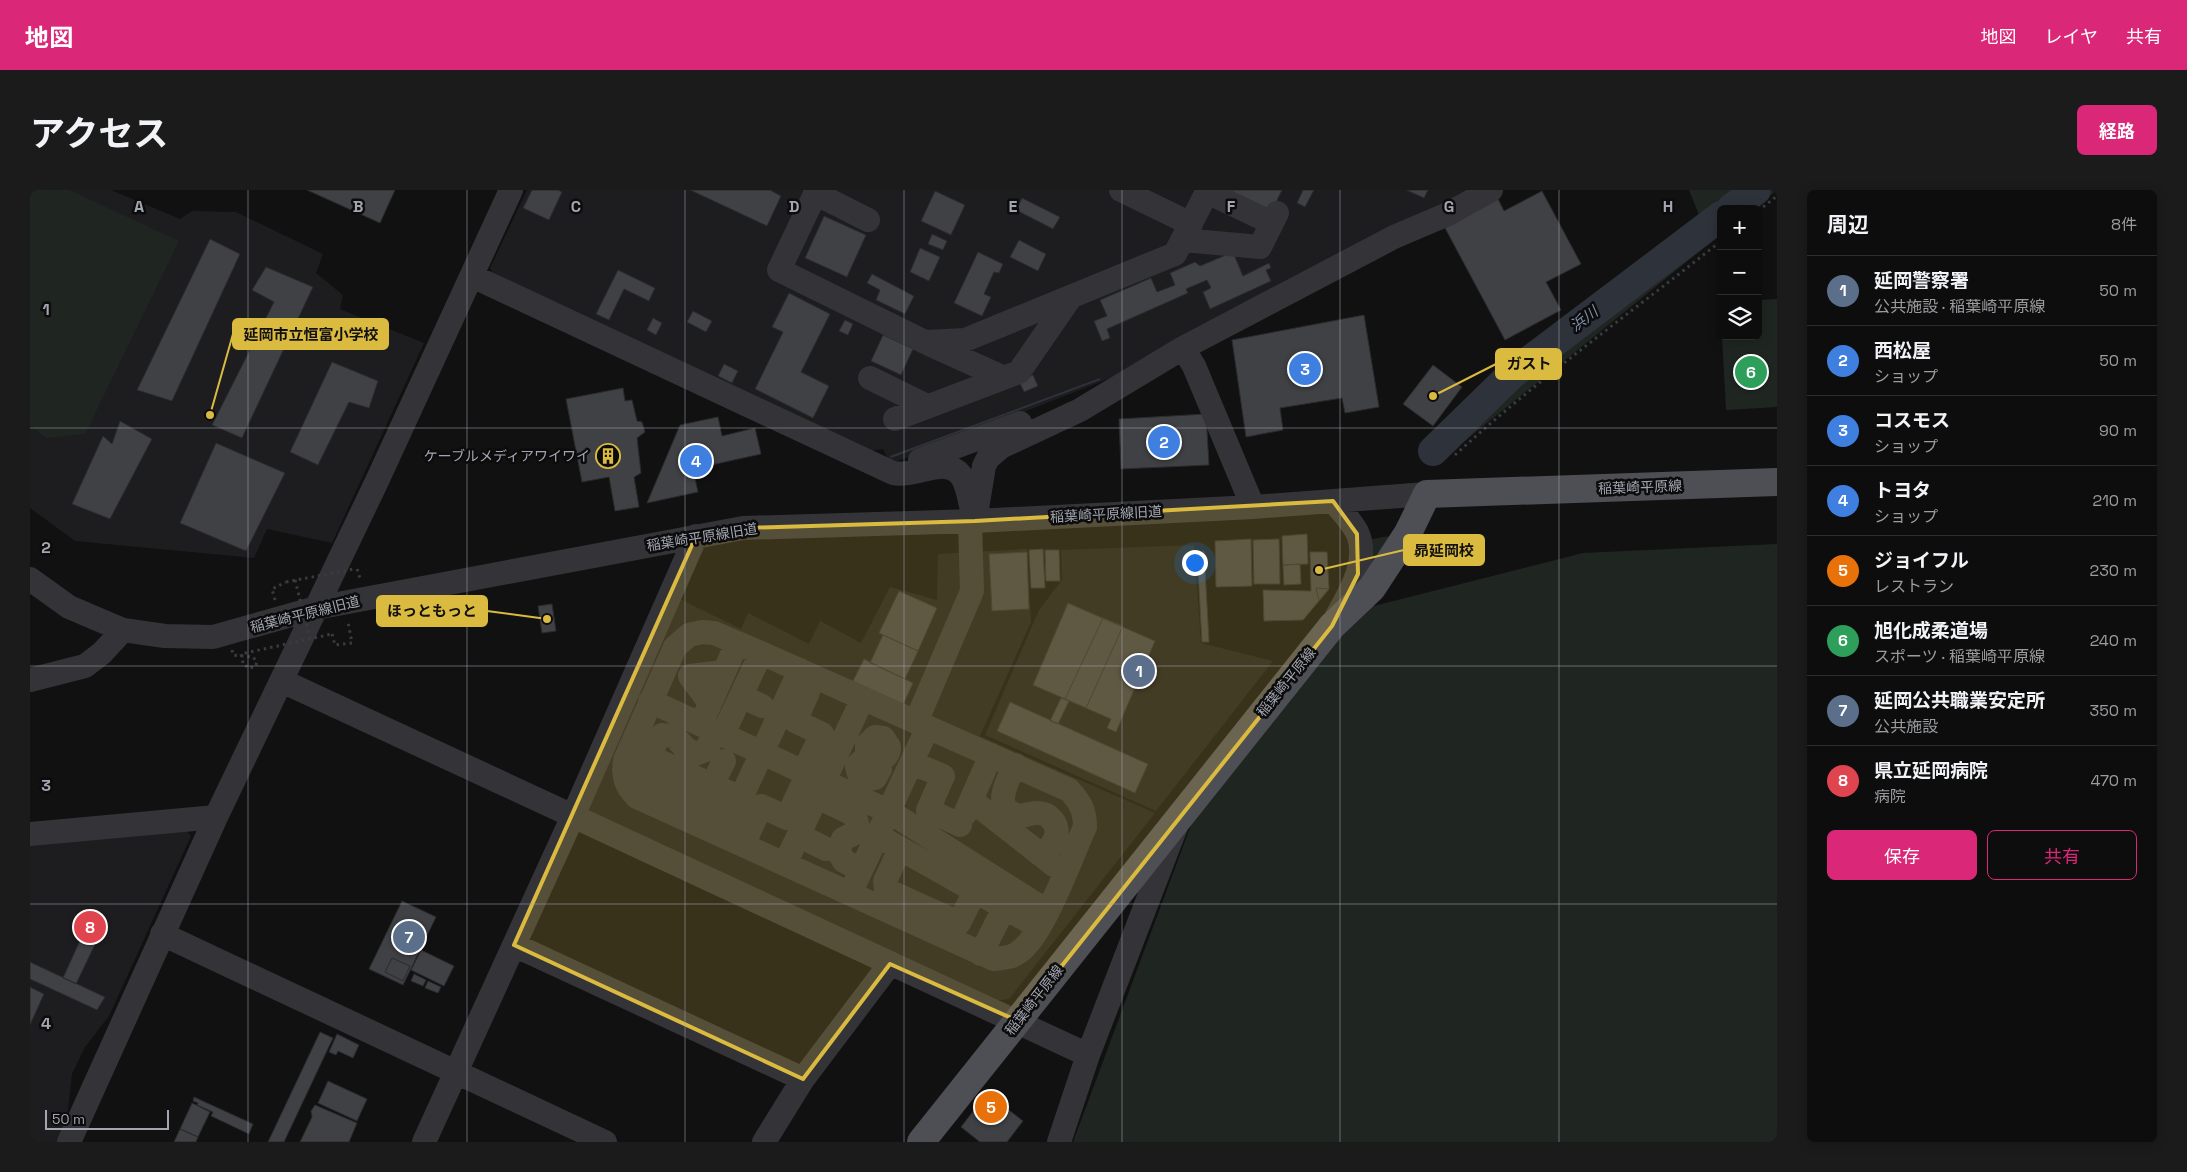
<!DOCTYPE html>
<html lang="ja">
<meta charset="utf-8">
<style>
body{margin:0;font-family:"Space Grotesk","Noto Sans JP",sans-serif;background:#1b1b1c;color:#f1f3f6}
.controls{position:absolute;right:15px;top:15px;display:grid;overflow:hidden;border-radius:8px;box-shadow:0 2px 12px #0003}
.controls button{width:45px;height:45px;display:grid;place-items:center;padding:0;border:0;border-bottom:1px solid #2d2d2e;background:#0d0d0e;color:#f1f3f6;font:25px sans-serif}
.scale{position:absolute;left:15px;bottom:12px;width:124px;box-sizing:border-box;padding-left:5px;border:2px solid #a3a6b1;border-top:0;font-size:14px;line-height:18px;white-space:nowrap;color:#a3a6b1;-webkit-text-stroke:4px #0c0c0d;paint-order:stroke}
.you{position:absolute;left:1164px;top:372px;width:18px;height:18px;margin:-12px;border:4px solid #fff;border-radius:50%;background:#1a73e8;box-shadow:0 0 0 8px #1a73e833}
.badge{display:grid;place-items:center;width:32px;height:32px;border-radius:50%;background:#db2777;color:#fff;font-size:16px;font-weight:700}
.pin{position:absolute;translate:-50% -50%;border:2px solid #fff;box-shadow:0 1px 5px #0006}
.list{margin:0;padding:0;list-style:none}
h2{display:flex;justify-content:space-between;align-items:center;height:65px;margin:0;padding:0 20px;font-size:21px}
h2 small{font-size:16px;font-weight:400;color:#9a9c9e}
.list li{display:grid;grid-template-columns:32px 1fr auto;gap:15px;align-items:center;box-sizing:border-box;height:70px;padding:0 20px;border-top:1px solid #2d2d2e}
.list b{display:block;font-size:19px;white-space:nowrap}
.list p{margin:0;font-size:16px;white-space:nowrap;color:#9a9c9e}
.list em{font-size:16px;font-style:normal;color:#9a9c9e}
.actions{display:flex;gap:10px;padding:15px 20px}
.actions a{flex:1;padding:11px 0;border:1px solid #db2777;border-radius:8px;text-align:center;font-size:18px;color:#db2777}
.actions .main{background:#db2777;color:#fff}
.icon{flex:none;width:28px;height:28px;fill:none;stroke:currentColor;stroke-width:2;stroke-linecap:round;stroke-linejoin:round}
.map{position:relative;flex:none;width:1747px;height:952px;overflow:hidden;border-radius:8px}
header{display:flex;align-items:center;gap:30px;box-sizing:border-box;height:70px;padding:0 25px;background:#db2777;color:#fff}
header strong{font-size:24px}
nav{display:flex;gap:28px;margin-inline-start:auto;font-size:18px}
.intro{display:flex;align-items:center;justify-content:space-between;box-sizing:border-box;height:120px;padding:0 30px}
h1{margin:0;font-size:35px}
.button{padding:12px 22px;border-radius:8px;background:#db2777;color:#fff;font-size:18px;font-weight:700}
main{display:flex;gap:30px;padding:0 30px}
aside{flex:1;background:#0d0d0e;border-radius:8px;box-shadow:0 2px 12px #0003}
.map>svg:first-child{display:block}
.built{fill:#1d1d1f}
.green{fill:#1f2621}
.water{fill:#2e333b}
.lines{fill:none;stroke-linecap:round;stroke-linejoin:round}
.river{stroke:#2e333b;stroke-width:30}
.building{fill:#404145;stroke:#2b2b2e}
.path{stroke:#3a3b3f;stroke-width:3;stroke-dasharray:2.5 4;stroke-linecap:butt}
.minor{stroke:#343438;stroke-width:24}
.major{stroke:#4e4f55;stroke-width:28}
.path-bridge{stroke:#3a3b3f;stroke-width:3;stroke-dasharray:2.5 4;stroke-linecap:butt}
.marked{fill:#dbbb3f;fill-opacity:0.2;stroke:#dbbb3f;stroke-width:4;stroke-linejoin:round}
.grid{fill:none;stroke:#a3a6b1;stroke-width:1;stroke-opacity:0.55}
.labels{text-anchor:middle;stroke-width:5;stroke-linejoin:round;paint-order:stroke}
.poi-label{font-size:14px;fill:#a3a6b1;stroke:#0c0c0d;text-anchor:end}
.street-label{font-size:14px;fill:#a3a6b1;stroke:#0c0c0d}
.water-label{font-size:15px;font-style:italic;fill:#7e8fa9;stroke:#0c0c0d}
.grid-label{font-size:16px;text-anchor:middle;font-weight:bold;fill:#a3a6b1;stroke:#0c0c0d;stroke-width:5;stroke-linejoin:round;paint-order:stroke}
.leader{fill:none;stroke:#dbbb3f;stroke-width:2}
.callout-dot{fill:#dbbb3f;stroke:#0c0c0d;stroke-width:2}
.callout{fill:#dbbb3f;stroke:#dbbb3f;stroke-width:2}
.callout-label{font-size:15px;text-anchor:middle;font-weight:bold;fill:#111}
</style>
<header>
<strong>地図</strong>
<nav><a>地図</a><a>レイヤ</a><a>共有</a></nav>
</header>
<div class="intro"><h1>アクセス</h1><a class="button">経路</a></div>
<main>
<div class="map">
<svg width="1747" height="952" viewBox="0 0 1747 952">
<rect width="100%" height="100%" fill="#111112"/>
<path class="built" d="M0 0H81L150 29 162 21 206 22 293 64 286 83 313 105 310 119 394 153 302 353 237 339 224 368 45 351 0 318Z
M497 0H1438L1096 182 860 274 853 259 837 261 464 85 460 78Z
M1164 355 1171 453 1243 471 1126 621 955 545 1009 420 1032 390 1031 360Z
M997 359 1001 432 950 546 1125 623 979 809 965 811 556 621 644 406 711 439 718 423 779 454 790 431 831 453 860 397 907 410 908 364Z
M151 634 161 646 79 826 55 857 42 884 37 928 28 952H0V648Z"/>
<path class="green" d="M0 0H39L149 51 55 244 16 248 0 235Z
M1659 0H1747L1723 19H1691V44L1420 263 1408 261 1452 207 1669 25Z
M1747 109V217L1696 220 1692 146H1728V110Z
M1360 346 1343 374 1336 350Z
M1747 354V952H1043L1164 627 1332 419 1553 363Z"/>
<path class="water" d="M1070 188V190L861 268 860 266Z"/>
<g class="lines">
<path class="river" d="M1701 19 1726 0
M1403 261 1482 184 1691 26"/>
</g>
<path class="building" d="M277 0H365L350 33Z
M502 0H528L532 2 519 30 493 18Z
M660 0H740L751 6 737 36Z
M1190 0H1252L1241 23Z
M1273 0H1284L1275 17 1267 13Z
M1376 0H1398L1394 8Z
M905 1 935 15 921 45 891 31Z
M1512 1 1551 74 1516 92 1531 120 1475 150 1415 38 1468 9 1474 21Z
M992 8 1030 27 1023 39 986 20Z
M794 26 836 45 817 87 775 68Z
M902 44 917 51 913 60 898 54Z
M180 49 210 64 142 211 107 200Z
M989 50 1016 64 1008 81 980 67Z
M890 58 910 67 899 91 880 82Z
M948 62 973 74 969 83 964 82 954 104 961 107 952 126 924 113Z
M1203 62 1213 86 1239 73 1241 78 1236 80 1241 91 1180 119 1173 102 1181 98 1177 90 1156 99 1158 103 1077 139 1080 148 1072 151 1064 131 1077 126 1070 110 1121 88 1127 102 1145 95 1140 83 1165 72 1170 76Z
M236 77 283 97 212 248 182 235 244 112 222 100Z
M588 80 625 98 619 111 594 99 579 130 566 124Z
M842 84 884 106 875 124 846 110 850 100 837 93Z
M759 103 800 124 771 182 799 196 783 228 725 199 753 142 742 137Z
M663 121 682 131 676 142 657 132Z
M1334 125 1349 217 1315 223 1312 208 1250 218 1253 240 1216 247 1202 150Z
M623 128 632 133 626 145 617 140Z
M815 130 823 134 818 145 809 141Z
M853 145 883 159 871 185 841 171Z
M302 172 348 191 339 218 319 212 288 275 260 262Z
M694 174 708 181 702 193 688 186Z
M1403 175 1432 197 1403 236 1373 214Z
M1003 185 1008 196 994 202 989 191Z
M593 198 595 211 602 210 607 231 612 232 615 242 607 248 611 283 604 287 609 317 585 321 579 287 552 292 536 209Z
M1176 224 1179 275 1091 279 1089 229Z
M688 227 692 246 725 238 731 264 663 279 668 302 617 313 650 235Z
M90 231 122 249 80 329 42 314 73 246 82 254Z
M186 253 255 283 216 361 150 333Z
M1277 344 1278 374 1253 375 1252 346Z
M1221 349 1222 396 1186 397 1185 351Z
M1249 349 1250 394H1224L1223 350Z
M1013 359 1015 398H1001L999 360Z
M1015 360H1029L1030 391H1016Z
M1174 361 1179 452H1172L1167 362Z
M997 362 999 419 962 421 959 364Z
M1280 362H1297L1299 399 1273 430 1234 431 1233 400 1281 401Z
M1270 374 1271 394 1254 395 1253 375Z
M1286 398 1299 399 1289 411Z
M869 401 907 418 888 461 849 443Z
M1038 413 1125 451 1086 542 1077 538 1081 529 1003 495Z
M522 414 526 441 512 443 508 416Z
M1073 428 1093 436 1056 518 1035 509Z
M853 445 888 461 875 489 840 473Z
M834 469 883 493 873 515 823 491Z
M1031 508 1039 511 1028 534 1020 531Z
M980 512 1118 574 1105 603 967 541Z
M372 711 406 727 373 795 339 779Z
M56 737 70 744 46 794 33 788Z
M391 760 424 776 414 796 381 780Z
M362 768 380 776 373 791 355 782Z
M0 772 75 807 67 820 0 789Z
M384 784 396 790 393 796 381 791Z
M398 791 411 797 408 803 395 798Z
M0 797 14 804 0 835Z
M290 842 303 848 254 952H238Z
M307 844 329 855 323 868 308 861 306 865 299 862Z
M298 891 337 909 327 931 288 913Z
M957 903 993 931 977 952H950L931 937Z
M164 907 223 934 219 944 181 926 183 922 167 915 168 913 163 911Z
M162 913 180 922 168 947 150 939Z
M285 915 327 933 319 952H270L282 927 281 921Z
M150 939 168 947 166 952H144Z"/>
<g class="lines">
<path class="path" d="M1728 21 1747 6
M1425 265C1509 188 1602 122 1691 51
M327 379 331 391
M245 410 242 399 256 392
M302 444 305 455 322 453 318 432
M202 460 203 465 223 467 227 472 225 477 218 478 213 473"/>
<path class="minor" d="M787 0 749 80 895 152 935 150 1145 64 1178 0
M1091 0 1161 34
M1177 2 1242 33
M785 3 838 30
M1153 50 1230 57 1247 23
M442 86 863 283C887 288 917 264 932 287 938 296 940 313 943 324
M899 154 972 187
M1153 158 1164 176 1223 317
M840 188 897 216
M865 229 989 182 1040 108
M890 270 990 233
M1303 311C1312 321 1321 331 1327 342 1340 370 1320 403 1307 426
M945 331 954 276 958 268 971 257 1050 220 1153 158 1364 47 1418 24 1461 0
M0 389 39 417 93 440 135 446 183 447 286 418 713 338 945 331 1223 317 1397 304
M672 442 684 443 731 463 1039 600C1050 612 1055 620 1055 637 1041 667 1014 745 989 762 981 768 973 768 964 769L607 607C595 595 593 587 595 570L645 457 659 445Z
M0 490 55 476 72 463 93 440
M252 491 1058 865
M711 506 732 516
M620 511 860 622 1017 721
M680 513 660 486 694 482
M886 532 942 401 940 331
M671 534 707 453
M693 544 731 463
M600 558 711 608
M619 567 627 550 632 545 644 546 656 559 665 564 676 560 686 541
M843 568H835L827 576 829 584 834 589 845 588 850 579 848 572 837 563V555L845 547 853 548 859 557C859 565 854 570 846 570
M882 573 913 586 898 620 930 635
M985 575C978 589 961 619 987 625 993 627 1000 623 1006 623 1019 622 1029 634 1026 646 1024 654 1018 660 1013 666
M594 580 701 629
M774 581 792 544 765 531 778 502
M688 583 694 571
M787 607 825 625 828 638 823 644 813 649 808 661 814 671 831 680
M941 610 1024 675
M935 624 961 565
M0 644 186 627
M694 645 770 480
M848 646 1009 737
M782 652 796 659
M713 655 731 616 757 628 778 583
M870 659 855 691 856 700 929 733 945 701
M755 674 833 508
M820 704 898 537
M132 744 575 952
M484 755 773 889
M951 764 974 718
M39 952 186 627 347 291 481 0
M394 952 543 626 666 346
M734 952 773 889 860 774
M1029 952 1058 865 1146 637"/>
<path class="major" d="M891 952 1302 436 1342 398 1378 343 1397 304 1747 292"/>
<path class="path-bridge" d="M265 390 280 448
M256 392 324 379
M213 473 211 464 302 444"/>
</g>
<path class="marked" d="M1303 311 1327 344 1328 384 1302 436 988 831 860 774 773 889 484 755 666 346 713 338 945 331Z"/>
<path class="grid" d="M218 0V952M437 0V952M655 0V952M874 0V952M1092 0V952M1310 0V952M1529 0V952M0 238H1747M0 476H1747M0 714H1747"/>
<defs>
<symbol id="building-ring" viewBox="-11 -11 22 22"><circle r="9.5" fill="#0c0c0d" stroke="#dbbb3f" stroke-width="1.5"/><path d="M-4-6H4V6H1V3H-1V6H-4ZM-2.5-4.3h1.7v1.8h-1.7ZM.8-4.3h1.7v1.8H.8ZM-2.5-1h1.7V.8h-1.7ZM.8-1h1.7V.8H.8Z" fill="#dbbb3f"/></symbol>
</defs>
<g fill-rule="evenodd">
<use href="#building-ring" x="564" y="252" width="28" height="28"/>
</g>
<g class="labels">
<g class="poi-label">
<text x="560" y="271">ケーブルメディアワイワイ</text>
</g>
<g class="street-label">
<text transform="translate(1610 297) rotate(-2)" y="5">稲葉崎平原線</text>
<text transform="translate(1076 324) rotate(-3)" y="5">稲葉崎平原線旧道</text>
<text transform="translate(672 347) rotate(-9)" y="5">稲葉崎平原線旧道</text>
<text transform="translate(275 424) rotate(-14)" y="5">稲葉崎平原線旧道</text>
<text transform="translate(1256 492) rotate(-51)" y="5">稲葉崎平原線</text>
<text transform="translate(1004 810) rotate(-52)" y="5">稲葉崎平原線</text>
</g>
<g class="water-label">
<text transform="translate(1554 129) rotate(-37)" y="5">浜川</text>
</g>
</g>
<g class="grid-label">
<text x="109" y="22">A</text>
<text x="328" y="22">B</text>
<text x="546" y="22">C</text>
<text x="764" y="22">D</text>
<text x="983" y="22">E</text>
<text x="1201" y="22">F</text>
<text x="1419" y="22">G</text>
<text x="1638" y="22">H</text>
<text x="16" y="125">1</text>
<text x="16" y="363">2</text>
<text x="16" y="601">3</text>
<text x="16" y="839">4</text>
</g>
<path class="leader" d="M180 225L203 144M1403 206L1466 174M1289 380L1374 360M517 429L457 421"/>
<g class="callout-dot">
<circle cx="180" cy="225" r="5"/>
<circle cx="1403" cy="206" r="5"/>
<circle cx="1289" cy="380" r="5"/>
<circle cx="517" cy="429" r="5"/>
</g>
<g class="callout">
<rect x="203" y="129" width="155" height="30" rx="5"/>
<rect x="1466" y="159" width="65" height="30" rx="5"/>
<rect x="1374" y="345" width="80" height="30" rx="5"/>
<rect x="347" y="406" width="110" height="30" rx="5"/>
</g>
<g class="callout-label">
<text x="281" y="150">延岡市立恒富小学校</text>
<text x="1499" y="179">ガスト</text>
<text x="1414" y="366">昴延岡校</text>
<text x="402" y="426">ほっともっと</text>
</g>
</svg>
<div class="controls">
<button>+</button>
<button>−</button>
<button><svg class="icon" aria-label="layers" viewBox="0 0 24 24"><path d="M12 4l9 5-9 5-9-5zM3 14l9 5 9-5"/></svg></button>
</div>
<div class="scale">50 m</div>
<div class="you"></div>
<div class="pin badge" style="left:1109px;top:481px;background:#5c6f8a">1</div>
<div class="pin badge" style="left:1134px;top:252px;background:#3f7fe0">2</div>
<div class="pin badge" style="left:1275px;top:179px;background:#3f7fe0">3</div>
<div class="pin badge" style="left:666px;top:271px;background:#3f7fe0">4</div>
<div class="pin badge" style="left:961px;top:917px;background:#e8710a">5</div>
<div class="pin badge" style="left:1721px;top:182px;background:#2e9e5b">6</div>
<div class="pin badge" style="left:379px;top:747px;background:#5c6f8a">7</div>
<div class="pin badge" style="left:60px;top:737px;background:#e0444e">8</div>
</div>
<aside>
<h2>周辺<small>8件</small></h2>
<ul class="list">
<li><span class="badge" style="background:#5c6f8a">1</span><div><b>延岡警察署</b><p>公共施設 · 稲葉崎平原線</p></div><em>50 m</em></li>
<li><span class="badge" style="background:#3f7fe0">2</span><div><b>西松屋</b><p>ショップ</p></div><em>50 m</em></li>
<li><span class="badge" style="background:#3f7fe0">3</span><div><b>コスモス</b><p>ショップ</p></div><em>90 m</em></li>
<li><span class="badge" style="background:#3f7fe0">4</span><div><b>トヨタ</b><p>ショップ</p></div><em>210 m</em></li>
<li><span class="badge" style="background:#e8710a">5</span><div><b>ジョイフル</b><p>レストラン</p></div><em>230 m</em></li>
<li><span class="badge" style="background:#2e9e5b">6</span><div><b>旭化成柔道場</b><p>スポーツ · 稲葉崎平原線</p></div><em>240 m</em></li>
<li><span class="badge" style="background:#5c6f8a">7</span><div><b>延岡公共職業安定所</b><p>公共施設</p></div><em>350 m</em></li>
<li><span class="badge" style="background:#e0444e">8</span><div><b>県立延岡病院</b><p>病院</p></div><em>470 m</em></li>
</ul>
<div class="actions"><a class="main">保存</a><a>共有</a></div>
</aside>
</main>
